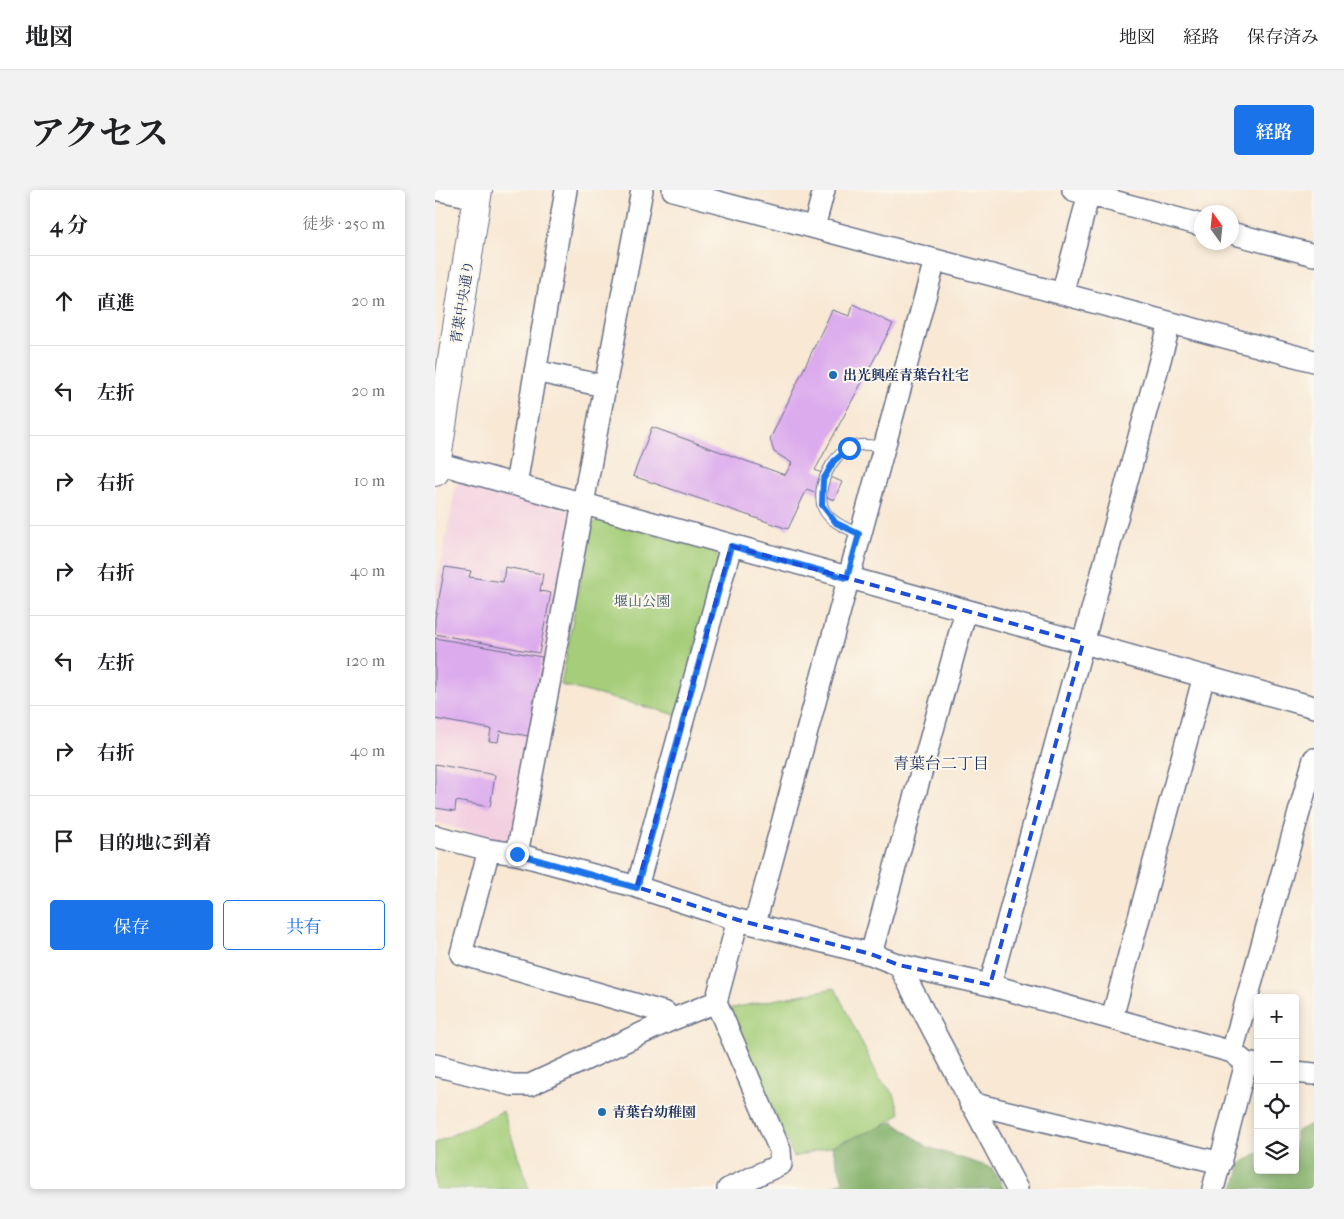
<!DOCTYPE html>
<html lang="ja">
<meta charset="utf-8">
<style>
body{margin:0;font-family:"IM FELL French Canon","Noto Serif JP",serif;background:#f2f2f2;color:#202124}
.controls{position:absolute;right:15px;bottom:15px;display:grid;overflow:hidden;border-radius:5px;box-shadow:0 2px 8px #0003}
.controls button{width:45px;height:45px;display:grid;place-items:center;padding:0;border:0;border-bottom:1px solid #e0e0e0;background:#fff;color:#202124;font:25px sans-serif}
.compass{position:absolute;left:759px;top:15px;width:45px;height:45px;border-radius:50%;background:#fff;box-shadow:0 2px 8px #0003;rotate:345deg}
.stop{position:absolute;width:15px;height:15px;margin:-11px;border:4px solid #1a73e8;border-radius:50%;background:#fff}
.stop.end{background:#1a73e8;border-color:#fff;box-shadow:0 1px 5px #0008}
.list{margin:0;padding:0;list-style:none}
h2{display:flex;justify-content:space-between;align-items:center;height:65px;margin:0;padding:0 20px;font-size:21px}
h2 small{font-size:16px;font-weight:400;color:#757577}
.list li{display:grid;grid-template-columns:32px 1fr auto;gap:15px;align-items:center;box-sizing:border-box;height:90px;padding:0 20px;border-top:1px solid #e0e0e0}
.list b{display:block;font-size:19px;white-space:nowrap}
.list em{font-size:16px;font-style:normal;color:#757577}
.actions{display:flex;gap:10px;padding:15px 20px}
.actions a{flex:1;padding:11px 0;border:1px solid #1a73e8;border-radius:5px;text-align:center;font-size:18px;color:#1a73e8}
.actions .main{background:#1a73e8;color:#fff}
.icon{flex:none;width:28px;height:28px;fill:none;stroke:currentColor;stroke-width:2;stroke-linecap:round;stroke-linejoin:round}
.map{position:relative;flex:none;width:879px;height:999px;overflow:hidden;border-radius:5px}
header{display:flex;align-items:center;gap:30px;box-sizing:border-box;height:70px;padding:0 25px;background:#fff;border-bottom:1px solid #e0e0e0}
header strong{font-size:24px}
nav{display:flex;gap:28px;margin-inline-start:auto;font-size:18px}
.intro{display:flex;align-items:center;justify-content:space-between;box-sizing:border-box;height:120px;padding:0 30px}
h1{margin:0;font-size:35px}
.button{padding:12px 22px;border-radius:5px;background:#1a73e8;color:#fff;font-size:18px;font-weight:700}
main{display:flex;gap:30px;padding:0 30px}
aside{flex:1;background:#fff;border-radius:5px;box-shadow:0 2px 8px #0003}
.map>svg:first-child{display:block}
.built{fill:#f3cfe0}
.green{fill:#a6ce7a;stroke:#607e6c}
.forest{fill:#84b16a;stroke:#507064}
.building{fill:#dcabed}
.lines{fill:none;stroke-linecap:round;stroke-linejoin:round}
.lane-casing{stroke:#687087;stroke-width:12}
.street-casing{stroke:#687087;stroke-width:24}
.secondary-casing{stroke:#687087;stroke-width:30}
.lane{stroke:#fff;stroke-width:10}
.street{stroke:#fff;stroke-width:21}
.secondary{stroke:#fff;stroke-width:28}
.route{stroke:#1a73e8;stroke-width:6}
.marked{fill:none;stroke:#1d4ed8;stroke-width:4;stroke-dasharray:10 6;stroke-linejoin:round}
.poi-dot{fill:#1f6fb2;stroke:#fbf7ec;stroke-width:2}
.labels{text-anchor:middle;stroke-width:4;stroke-linejoin:round;paint-order:stroke}
.street-label{font-size:14px;fill:#1b2f5e;stroke:#fbf7ec}
.poi-label{font-size:14px;font-weight:bold;fill:#1b2f5e;stroke:#fbf7ec;text-anchor:start}
.park-label{font-size:14px;fill:#3e5765;stroke:#fbf7ec}
.quarter-label{font-size:16px;fill:#1b2f5e;stroke:#fbf7ec}
</style>
<header>
<strong>地図</strong>
<nav><a>地図</a><a>経路</a><a>保存済み</a></nav>
</header>
<div class="intro"><h1>アクセス</h1><a class="button">経路</a></div>
<main>
<aside>
<h2>4 分<small>徒歩 · 250 m</small></h2>
<ul class="list">
<li><svg class="icon" aria-label="ahead" viewBox="0 0 24 24"><path d="M12 20V5M6 11l6-6 6 6"/></svg><div><b>直進</b></div><em>20 m</em></li>
<li><svg class="icon" aria-label="left" viewBox="0 0 24 24"><path d="M17 20v-9H6M10 6l-5 5 5 5"/></svg><div><b>左折</b></div><em>20 m</em></li>
<li><svg class="icon" aria-label="right" viewBox="0 0 24 24"><path d="M7 20v-9h11M14 6l5 5-5 5"/></svg><div><b>右折</b></div><em>10 m</em></li>
<li><svg class="icon" aria-label="right" viewBox="0 0 24 24"><path d="M7 20v-9h11M14 6l5 5-5 5"/></svg><div><b>右折</b></div><em>40 m</em></li>
<li><svg class="icon" aria-label="left" viewBox="0 0 24 24"><path d="M17 20v-9H6M10 6l-5 5 5 5"/></svg><div><b>左折</b></div><em>120 m</em></li>
<li><svg class="icon" aria-label="right" viewBox="0 0 24 24"><path d="M7 20v-9h11M14 6l5 5-5 5"/></svg><div><b>右折</b></div><em>40 m</em></li>
<li><svg class="icon" aria-label="arrive" viewBox="0 0 24 24"><path d="M6 21V4h12l-3 4 3 4H6"/></svg><div><b>目的地に到着</b></div></li>
</ul>
<div class="actions"><a class="main">保存</a><a>共有</a></div>
</aside>
<div class="map">
<svg width="879" height="999" viewBox="0 0 879 999">
<rect width="100%" height="100%" fill="#fbf7ec"/>
<filter id="ink" filterUnits="userSpaceOnUse"><feTurbulence type="fractalNoise" baseFrequency=".02" numOctaves="2"/><feDisplacementMap in="SourceGraphic" scale="10" xChannelSelector="R" yChannelSelector="G"/><feConvolveMatrix kernelMatrix="1 2 1 2 8 2 1 2 1" color-interpolation-filters="sRGB"/></filter>
<filter id="wash" filterUnits="userSpaceOnUse"><feTurbulence type="fractalNoise" baseFrequency=".0096" numOctaves="4" result="noise"/><feDisplacementMap in="SourceGraphic" scale="20" xChannelSelector="R" yChannelSelector="G"/><feGaussianBlur stdDeviation="1.12" result="paint"/><feColorMatrix in="noise" values="0 0 0 0 0 0 0 0 0 0 0 0 0 0 0 0 0 1.4 0 .05"/><feComposite in="paint" operator="in"/></filter>
<g filter="url(#wash)">
<rect width="100%" height="100%" fill="#f8e8d4"/>
<path class="built" d="M22 291 132 320 136 327 77 646 68 652 0 632V402Z"/>
<path class="green" d="M164 330 279 360 284 371 242 525 126 495 155 335Z
M400 798 444 888 459 904 465 923C447 944 386 959 359 967L292 819Z
M68 921 94 999H0V953Z"/>
<path class="forest" d="M458 932 493 957 557 978 569 999H394L408 991 397 956Z
M879 932V999H799L806 973 823 963V980H860V942Z"/>
<g id="blocks">
<path class="building" d="M418 114 458 134 380 280 407 292 399 310 372 299 353 339 198 286 217 237 350 285 357 273 339 262 335 249 397 120 415 126Z
M10 377 36 381 34 387 68 392 70 377 108 384 105 401 116 403 104 463 0 444V429Z
M0 448 107 467 93 546 65 541 63 552 54 551 56 539 0 529Z
M0 574 60 585 55 617 21 611 20 621 0 618Z"/>
</g>
</g>
<g filter="url(#ink)">
<use href="#blocks" fill-opacity="0" stroke="#687087" stroke-width="1"/>
<g class="lines">
<defs>
<path id="lane" d="M424 344C411 338 390 330 387 314 383 294 396 267 414 258 425 253 437 255 448 257"/>
<path id="street" d="M4 0 43 8
M238 0 879 171
M638 0 766 35
M379 37 389 0
M796 43 879 65
M627 104 655 0
M100 181 169 196
M2 273 879 517
M81 295 131 0
M0 646 54 660 82 664 202 697 303 730 436 764 464 775 555 795 797 862 811 873 823 875
M54 660 26 764 231 823 236 830
M82 664 207 0
M202 697 296 356
M320 733 500 70
M436 764 531 420
M464 775 582 999
M555 795 735 133
M677 828 769 486
M797 862 879 569
M0 875 77 895H95L236 830 281 812
M860 882 879 884
M535 913 786 973
M293 999 346 974 345 960 281 812 303 730
M778 999 811 873"/>
<path id="secondary" d="M0 282 43 0"/>
</defs>
<use href="#lane" class="lane-casing"/>
<use href="#street" class="street-casing"/>
<use href="#secondary" class="secondary-casing"/>
<use href="#lane" class="lane"/>
<use href="#street" class="street"/>
<use href="#secondary" class="secondary"/>
</g>
</g>
<g class="lines" filter="url(#ink)">
<path class="route" d="M82 664 202 698 296 356 412 388 424 344 401 333 387 315 388 290 399 271 414 258"/>
</g>
<path class="marked" d="M296 356 648 453 555 795 464 775 436 764 303 730 202 697Z"/>
<g class="poi-dot">
<circle cx="398" cy="185" r="5"/>
<circle cx="167" cy="922" r="5"/>
</g>
<g class="labels">
<g class="street-label">
<text transform="translate(27 112) rotate(-81)" y="5">青葉中央通り</text>
</g>
<g class="poi-label">
<text x="408" y="190">出光興産青葉台社宅</text>
<text x="177" y="927">青葉台幼稚園</text>
</g>
<g class="park-label">
<text x="207" y="416">堰山公園</text>
</g>
<g class="quarter-label">
<text x="506" y="579">青葉台二丁目</text>
</g>
</g>
</svg>
<div class="controls">
<button>+</button>
<button>−</button>
<button><svg class="icon" aria-label="locate" viewBox="0 0 24 24"><circle cx="12" cy="12" r="6"/><path d="M12 2v4M12 18v4M2 12h4M18 12h4"/></svg></button>
<button><svg class="icon" aria-label="layers" viewBox="0 0 24 24"><path d="M12 4l9 5-9 5-9-5zM3 14l9 5 9-5"/></svg></button>
</div>
<svg class="compass" viewBox="-18 -18 36 36"><path d="M0-13l5 13h-10z" fill="#e53935"/><path d="M0 13l5-13h-10z" fill="#757577"/></svg>
<div class="stop" style="left:414px;top:258px"></div>
<div class="stop end" style="left:82px;top:664px"></div>
</div>
</main>
